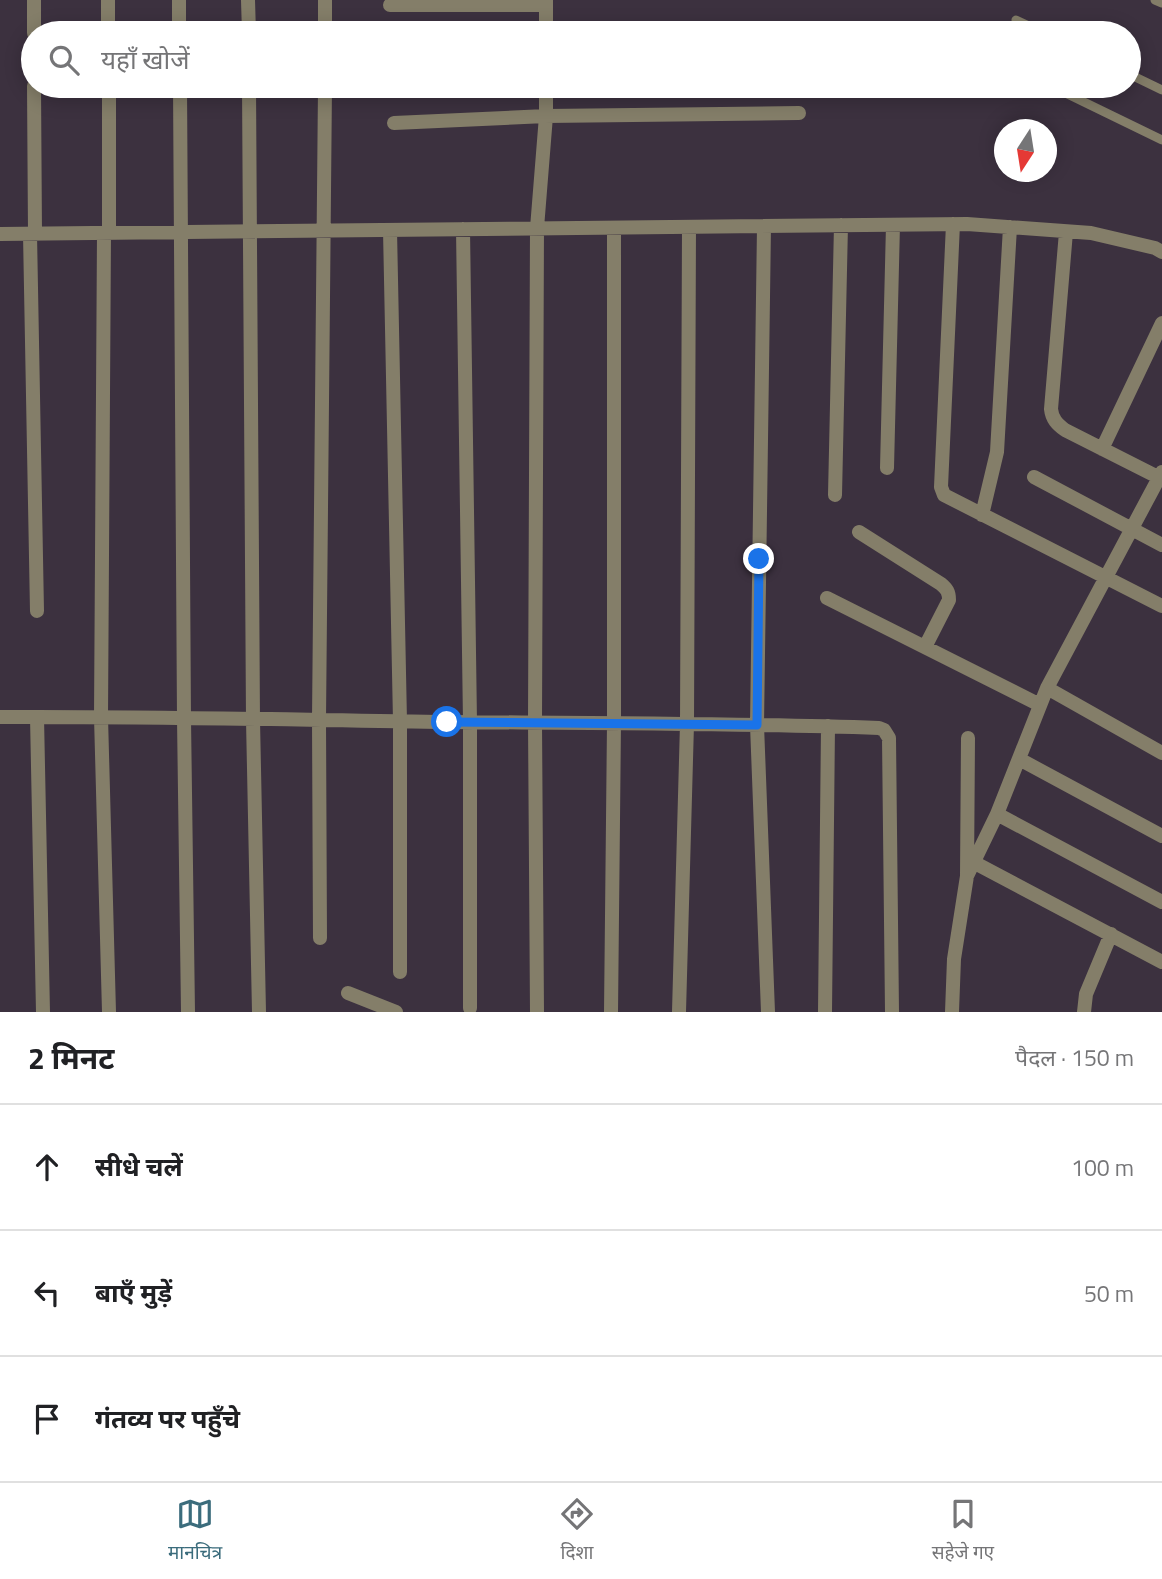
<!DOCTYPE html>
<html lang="hi">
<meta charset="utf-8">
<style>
body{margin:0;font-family:"Titillium Web","Noto Sans Devanagari",sans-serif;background:#f6f6f6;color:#202124}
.compass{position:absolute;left:994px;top:119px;width:63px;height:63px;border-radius:50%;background:#fff;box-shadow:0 4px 18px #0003;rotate:192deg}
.stop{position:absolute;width:21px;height:21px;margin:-16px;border:5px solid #1a73e8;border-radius:50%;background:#fff}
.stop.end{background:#1a73e8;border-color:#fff;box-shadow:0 2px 7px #0008}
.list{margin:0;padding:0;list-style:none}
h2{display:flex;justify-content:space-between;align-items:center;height:91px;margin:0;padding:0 28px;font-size:30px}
h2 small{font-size:23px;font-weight:400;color:#757577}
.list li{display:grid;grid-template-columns:46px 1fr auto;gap:21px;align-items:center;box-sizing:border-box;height:126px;padding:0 28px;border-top:2px solid #e0e0e0}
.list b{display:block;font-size:26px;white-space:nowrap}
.list em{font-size:23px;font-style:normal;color:#757577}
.icon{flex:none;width:38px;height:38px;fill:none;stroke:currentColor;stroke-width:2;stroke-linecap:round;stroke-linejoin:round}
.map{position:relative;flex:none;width:1162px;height:1012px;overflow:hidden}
.search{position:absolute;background:#fff;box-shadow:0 4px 18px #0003;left:21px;right:21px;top:21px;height:77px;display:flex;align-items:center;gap:18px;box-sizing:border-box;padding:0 24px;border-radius:38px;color:#757577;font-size:26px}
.sheet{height:469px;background:#fff}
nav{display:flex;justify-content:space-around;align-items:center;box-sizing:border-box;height:98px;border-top:2px solid #e0e0e0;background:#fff;font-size:19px;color:#757577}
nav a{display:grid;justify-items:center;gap:4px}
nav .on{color:#3b6c7c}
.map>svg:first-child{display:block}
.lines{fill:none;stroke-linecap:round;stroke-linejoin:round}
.service{stroke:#847e69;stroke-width:9}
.minor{stroke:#847e69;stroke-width:14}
.route{stroke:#1a73e8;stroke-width:9}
</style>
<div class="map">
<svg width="1162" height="1012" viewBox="0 0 1162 1012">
<rect width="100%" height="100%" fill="#3c313f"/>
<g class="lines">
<path class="service" d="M1155 0 1162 3
M1016 20 1044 33
M1129 74 1162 90
M1051 86 1162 140"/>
<path class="minor" d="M34 0V33
M108 0V33
M179 0V33
M248 0 249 33
M390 5H546
M325 33V0
M546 33V0
M34 86 35 234
M109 86V233
M180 86 184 719 188 1012
M249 86 253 720 259 1012
M394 123 546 116 799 113
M953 224 941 487 944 495 1162 606
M764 226 757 725 768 1012
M463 229 470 722V1008
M390 230 400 721V972
M1066 232 1051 409C1052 419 1057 424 1065 430L1162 479
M104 233 101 717 109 1012
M0 234 967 224 1091 233 1155 248 1162 252
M30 234 37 611
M1102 449 1162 323
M887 468 893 225
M1034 477 1162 545
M835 495 841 225
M982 515 997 452 1010 227
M859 532 941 584C947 589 949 592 949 600L925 647
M827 598 1040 705
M1047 688 1162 753
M0 717C150 716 300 720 450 722 593 723 737 723 879 728L884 730 889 738 892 1012
M37 717 43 1012
M1019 759 1162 836
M997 814 1162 902
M975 863 1162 962
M967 875 968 738
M320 938 319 720 325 86
M348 993 396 1012
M537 1012 535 722 537 228 546 116V86
M611 1012 614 723V228
M679 1012 687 724 689 227
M825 1012 828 726
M952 1012 954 959 967 876 997 814 1047 688 1162 472
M1084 1012 1086 994 1111 934"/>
</g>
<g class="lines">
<path class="route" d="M447 722 757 725 759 559"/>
</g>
</svg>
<svg class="compass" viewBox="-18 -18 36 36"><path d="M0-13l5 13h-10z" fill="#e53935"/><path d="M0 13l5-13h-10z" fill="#757577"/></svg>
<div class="stop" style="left:447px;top:722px"></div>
<div class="stop end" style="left:759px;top:559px"></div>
<div class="search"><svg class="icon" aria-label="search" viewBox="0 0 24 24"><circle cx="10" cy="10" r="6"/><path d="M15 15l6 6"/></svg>यहाँ खोजें</div>
</div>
<section class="sheet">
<h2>2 मिनट<small>पैदल · 150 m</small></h2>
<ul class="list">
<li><svg class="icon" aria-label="ahead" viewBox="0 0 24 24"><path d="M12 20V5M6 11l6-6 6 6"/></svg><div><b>सीधे चलें</b></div><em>100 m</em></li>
<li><svg class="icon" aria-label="left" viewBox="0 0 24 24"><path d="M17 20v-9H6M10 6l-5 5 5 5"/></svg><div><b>बाएँ मुड़ें</b></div><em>50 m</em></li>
<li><svg class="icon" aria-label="arrive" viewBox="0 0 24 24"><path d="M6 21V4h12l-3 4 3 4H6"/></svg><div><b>गंतव्य पर पहुँचे</b></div></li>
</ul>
</section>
<nav>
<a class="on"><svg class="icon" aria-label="map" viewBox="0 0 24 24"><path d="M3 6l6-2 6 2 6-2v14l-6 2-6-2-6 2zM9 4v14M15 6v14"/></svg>मानचित्र</a>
<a><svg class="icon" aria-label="directions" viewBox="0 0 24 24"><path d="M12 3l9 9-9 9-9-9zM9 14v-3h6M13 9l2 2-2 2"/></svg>दिशा</a>
<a><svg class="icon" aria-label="saved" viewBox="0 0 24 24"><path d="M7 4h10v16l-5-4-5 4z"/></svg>सहेजे गए</a>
</nav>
